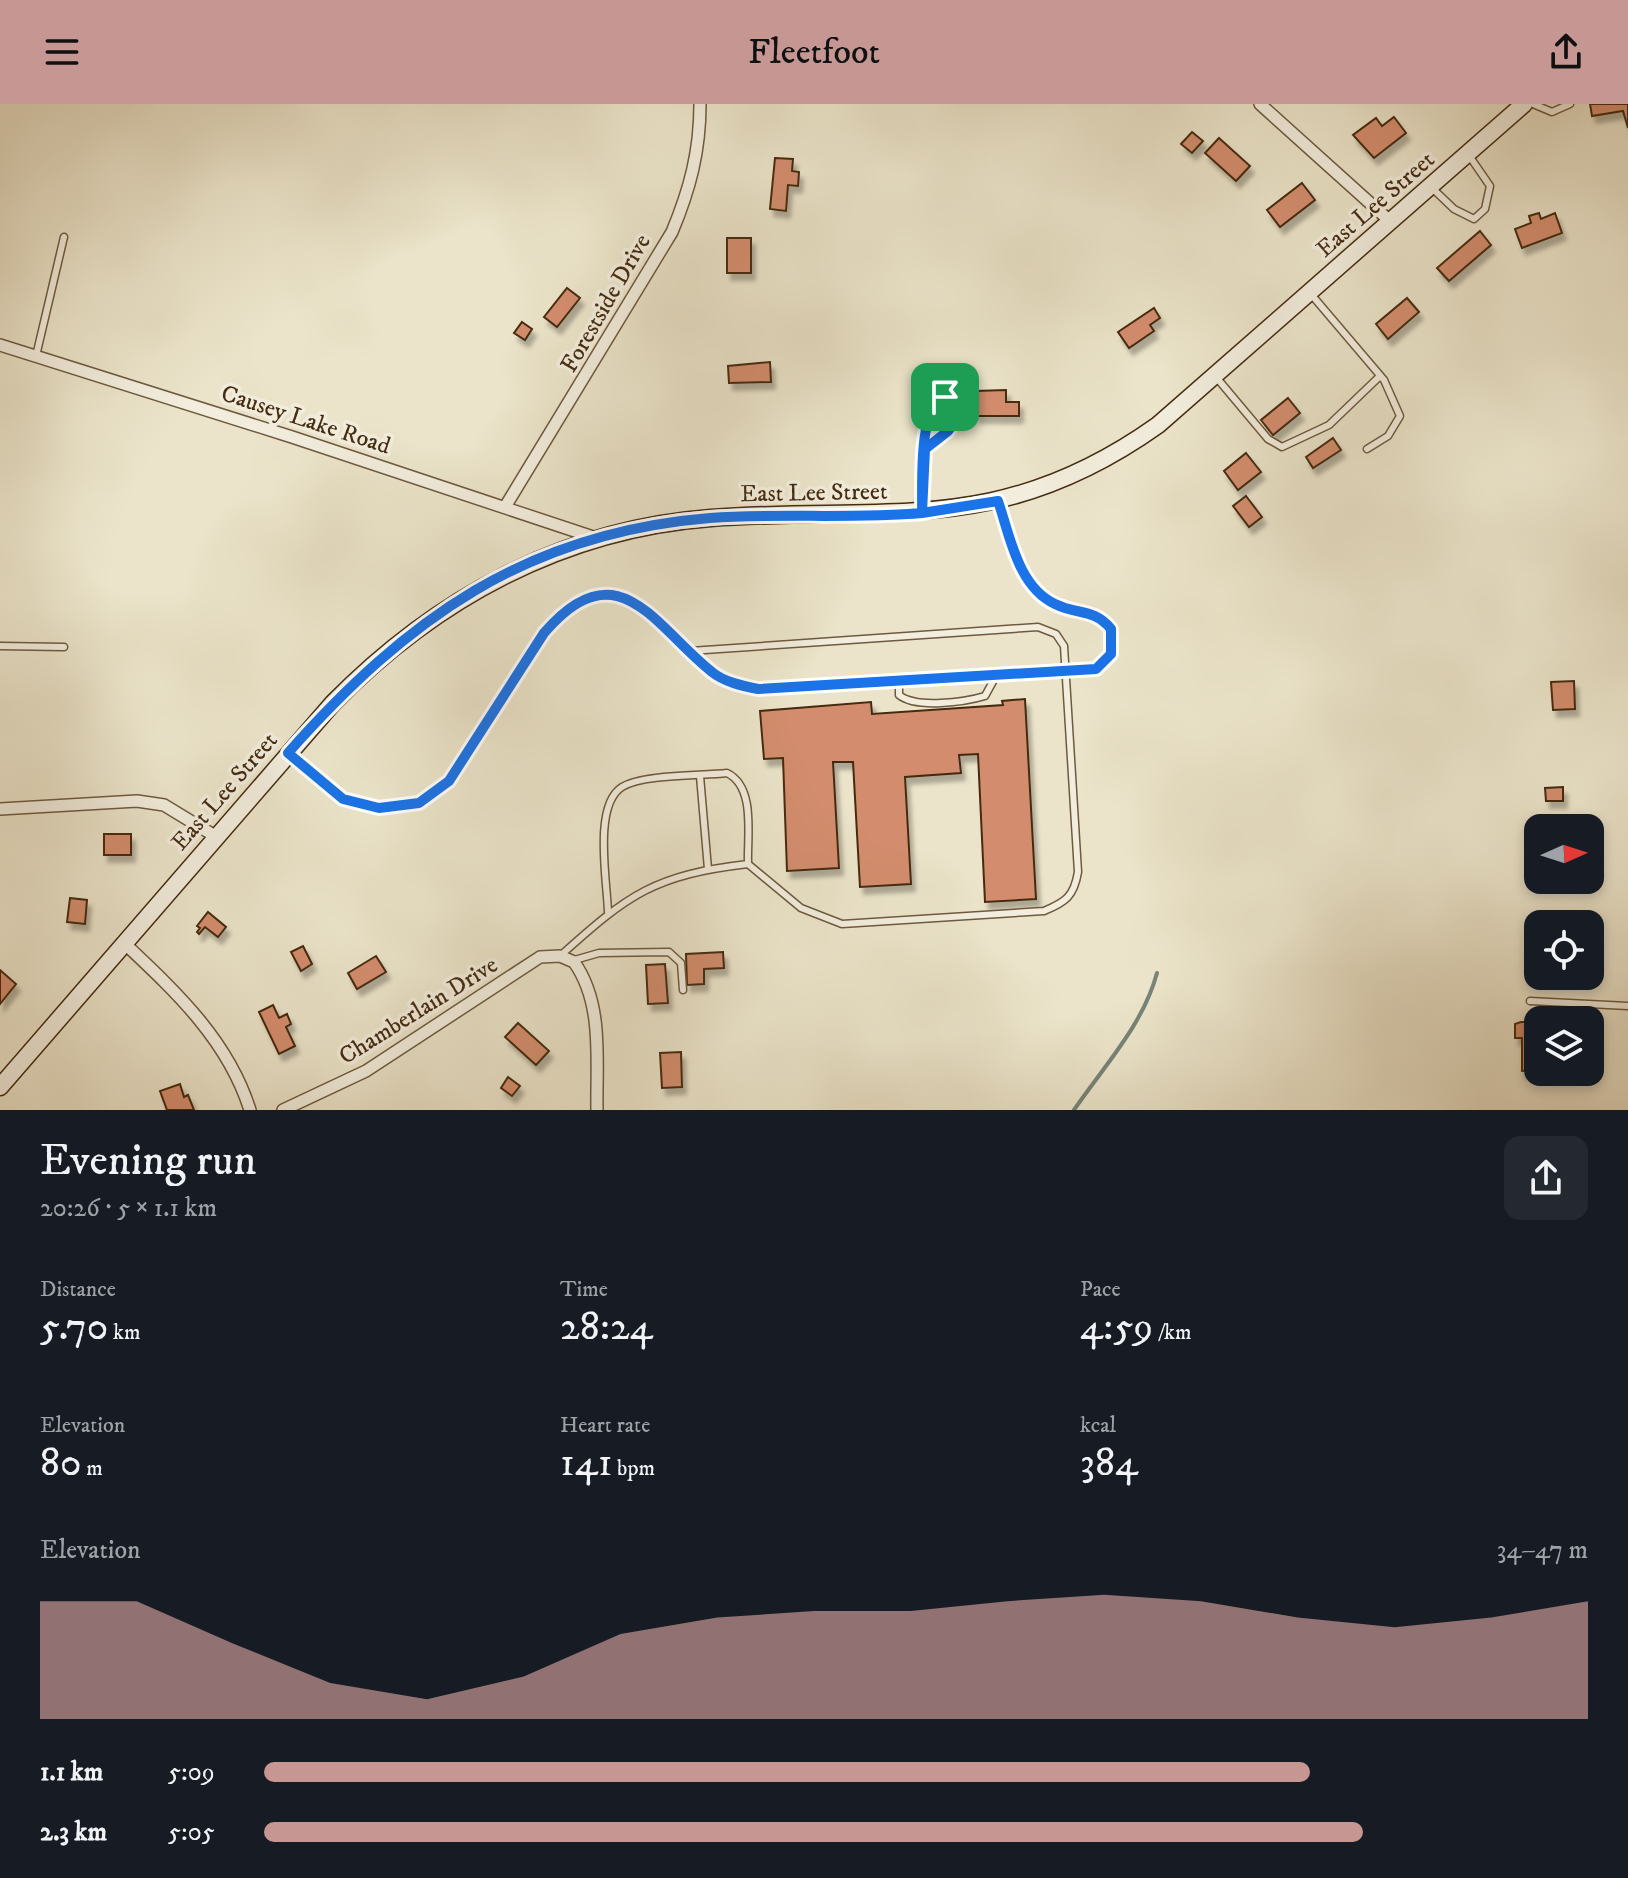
<!DOCTYPE html>
<meta charset="utf-8">
<style>
body{margin:0;font-family:"IM FELL DW Pica",serif;background:#242831;color:#f1f3f6;height:100vh;display:flex;flex-direction:column;font-size:30px;white-space:nowrap}
*{box-sizing:border-box;margin:0}
p{font-size:26px;color:#9ea1a6}
.icon{flex:none;width:44px;height:44px;fill:none;stroke:currentColor;stroke-width:2;stroke-linecap:round;stroke-linejoin:round}
.map{position:relative;height:1006px;overflow:hidden}
.drawer{display:flex;flex-direction:column;background:#171b24;flex:1}
.drawer>*{flex:none}
.needle{width:52px;rotate:87deg}
.tools{position:absolute;left:1524px;top:710px;display:grid;gap:16px}
.tools a{display:grid;place-items:center;width:80px;height:80px;border-radius:16px;background:#171b24;box-shadow:0 4px 12px #0003;font-size:40px}
.pin{position:absolute;display:grid;place-items:center;width:68px;height:68px;color:#fff;margin:-34px;border-radius:16px;box-shadow:0 4px 12px #0006}
.round{display:grid;place-items:center;flex:none;width:84px;height:84px;border-radius:16px;background:#242831}
.overview{display:flex;align-items:center;justify-content:space-between;height:136px;padding:0 40px}
h1{font-size:44px;font-weight:600;line-height:60px}
.figures{display:grid;grid-template-columns:repeat(3,1fr);gap:12px;height:136px;padding:8px 40px}
.figures div{display:grid;align-content:center}
.figures b{font-size:40px;font-weight:600}
.figures small{font-size:22px;font-weight:400}
.figures p{font-size:22px}
.chart{height:224px;padding:16px 40px}
.chart p{display:flex;justify-content:space-between}
.chart svg{width:100%;height:144px;margin-top:8px;fill:#c59692;opacity:.7}
ul{padding:0 40px;list-style:none;font-size:26px}
li{display:grid;grid-template-columns:128px 96px 1fr;align-items:center;height:60px}
li i{height:20px;border-radius:10px;background:#c59692}
header{display:flex;justify-content:space-between;align-items:center;height:104px;padding:0 40px;background:#c59692;color:#111;font-size:36px;font-weight:600}
.map>svg:first-child{display:block}
</style>
<header><svg class="icon" aria-label="menu" viewBox="0 0 24 24"><path d="M4 6h16M4 12h16M4 18h16"/></svg>Fleetfoot<svg class="icon" aria-label="share" viewBox="0 0 24 24"><path d="M12 15V3M7 8l5-5 5 5M5 13v7h14v-7"/></svg></header>
<div class="map">
<svg width="1628" height="1006" viewBox="0 0 1628 1006">
<defs>
<filter id="shadow"><feDropShadow dx="4" dy="7" stdDeviation="2" flood-color="#0004"/></filter>
</defs>
<rect width="100%" height="100%" fill="#ebe4ca"/>
<filter id="stains"><feTurbulence type="fractalNoise" baseFrequency=".0025" numOctaves="4"/><feColorMatrix values="0 0 0 0 .2 0 0 0 0 .09 0 0 0 0 .02 0 0 0 .5 -.17"/></filter>
<radialGradient id="worn" r=".72"><stop offset=".6" stop-color="#630" stop-opacity="0"/><stop offset="1" stop-color="#630" stop-opacity=".3"/></radialGradient>
<g fill="none" stroke-linecap="round" stroke-linejoin="round">
<path stroke="#778478" stroke-width="4" d="M1074,1006C1104,962 1143,921 1157,869"/>
</g>
<g fill="#d38d6e" stroke="#452c11" stroke-width="2" filter="url(#shadow)">
<path d="M1590,0H1628V24L1623,7L1592,12Z"/>
<path d="M1394,13L1406,29L1374,54L1353,31L1376,14L1382,22Z"/>
<path d="M1192,28L1203,37L1192,49L1181,40Z"/>
<path d="M1219,34L1250,62L1236,77L1205,49Z"/>
<path d="M775,54L793,55L792,67L799,68L798,82L788,81L786,107L770,105Z"/>
<path d="M1302,79L1315,96L1280,123L1267,106Z"/>
<path d="M1539,109L1541,115L1555,109L1562,129L1522,144L1515,125L1531,119L1529,112Z"/>
<path d="M1480,127L1491,141L1449,177L1437,164Z"/>
<rect x="727" y="134" width="24" height="35"/>
<path d="M567,184L580,194L557,223L544,213Z"/>
<path d="M1407,194L1419,208L1388,235L1376,220Z"/>
<path d="M1154,204L1160,214L1150,221L1154,227L1129,244L1118,228Z"/>
<path d="M522,218L532,225L525,236L514,229Z"/>
<path d="M770,258L771,278L729,279L728,262Z"/>
<path d="M1006,286V298H1019V312H975V287Z"/>
<path d="M1288,294L1300,309L1273,331L1261,316Z"/>
<path d="M1333,334L1341,346L1313,364L1306,353Z"/>
<path d="M1246,349L1261,368L1238,386L1224,367Z"/>
<path d="M1246,392L1262,413L1249,423L1233,402Z"/>
<path d="M1574,577L1575,605L1553,606L1551,578Z"/>
<path d="M1025,595L1036,795L985,798L978,650L959,651L961,669L905,673L911,780L860,783L853,658H833L839,764L787,767L783,654L764,655L760,607L871,598L872,610L1003,601L1002,597Z"/>
<path d="M1563,683V697H1546L1545,684Z"/>
<path d="M1532,729H1538V774L1527,773Z"/>
<rect x="104" y="730" width="27" height="21"/>
<path d="M70,794L87,796L85,820L67,818Z"/>
<path d="M208,808L226,823L218,833L205,823L199,830L197,828L200,824L197,822Z"/>
<path d="M303,842L312,860L301,867L291,848Z"/>
<path d="M723,848L724,864L704,865V880L687,881L686,850Z"/>
<path d="M376,852L386,868L357,885L348,869Z"/>
<path d="M665,860L668,899L648,900L646,861Z"/>
<path d="M0,866L16,880L0,900Z"/>
<path d="M273,901L279,914L287,910L291,920L286,923L295,942L279,950L259,908Z"/>
<path d="M1521,918H1538V966L1522,967V934H1515V920Z"/>
<path d="M518,919L549,947L536,961L505,933Z"/>
<path d="M681,948L682,983L662,984L660,949Z"/>
<path d="M508,973L520,982L512,992L501,984Z"/>
<path d="M180,980L184,993L188,991L194,1006H167L160,987Z"/>
</g>
<g fill="none" stroke-linecap="round" stroke-linejoin="round">
<g stroke="#6e5a3f" stroke-width="9">
<g id="lane">
<path d="M1533,0L1552,8L1570,0"/>
<path d="M1431,83L1454,105L1474,115L1485,105L1490,82L1468,50"/>
<path d="M1310,189L1384,276L1400,312L1388,332L1367,345"/>
<path d="M36,252L64,133"/>
<path d="M1216,273L1268,335L1282,343L1329,321L1380,272"/>
<path d="M922,405C923,378 919,316 937,296L952,294L959,312L948,327L925,345"/>
<path d="M0,542L64,543"/>
<path d="M690,547L1038,523L1056,530L1064,542L1078,768C1074,792 1066,798 1044,807L842,820L801,804L748,760"/>
<path d="M899,578V591C916,605 965,598 985,592L996,572"/>
<path d="M291,652L343,695L379,704L419,699L449,677L544,529C618,443 654,522 712,568C724,579 743,582 758,585L1096,565L1111,550V525C1094,504 1077,511 1055,500C1018,483 1010,432 998,397"/>
<path d="M700,672L708,765"/>
<path d="M560,852C629,790 654,771 748,760C747,732 756,683 727,669C701,672 643,670 622,683C593,701 607,777 608,808"/>
<path d="M571,857L599,849L669,848L681,859L683,886"/>
<path d="M1530,897L1628,902"/>
</g>
</g>
<g stroke="#6e5a3f" stroke-width="14">
<g id="street">
<path d="M1260,0L1391,118"/>
<path d="M0,241L292,333L596,434"/>
<path d="M505,403L672,128C690,85 700,47 700,0"/>
<path d="M0,705L137,697L164,701L215,732"/>
<path d="M124,839C176,888 228,936 250,1006"/>
<path d="M283,1006L366,967L540,853L560,852L574,858C604,900 596,958 597,1006"/>
</g>
</g>
<g stroke="#452c11" stroke-width="19">
<path id="secondary" d="M0,983L333,599C435,495 563,425 711,414C889,401 999,434 1158,321L1524,0"/>
</g>
<use href="#lane" stroke="#f2eddd" stroke-width="6"/>
<use href="#street" stroke="#f2eddd" stroke-width="11"/>
<use href="#secondary" stroke="#f2eddd" stroke-width="16"/>
</g>
<g fill="none" stroke-linecap="round" stroke-linejoin="round">
<g stroke="#fff" stroke-width="16">
<path id="route" d="M945,293C917,303 923,382 922,409C851,415 780,409 710,414C525,429 407,515 288,649L343,695L379,704L419,699L449,677L544,529C618,443 654,522 712,568C724,578 743,582 758,585L1096,565L1111,550V525C1094,504 1077,511 1055,500C1018,483 1010,432 998,397L922,409L925,345L948,327L959,312L956,298L945,293"/>
</g>
<use href="#route" stroke="#1a73e8" stroke-width="10"/>
</g>
<g text-anchor="middle" stroke-width="7" stroke-linejoin="round" paint-order="stroke">
<g font-size="24" fill="#452c11" stroke="#f2eddd">
<text transform="translate(1375 100) rotate(-41)" y="8">East Lee Street</text>
<text transform="translate(605 199) rotate(-60)" y="8">Forestside Drive</text>
<text transform="translate(306 315) rotate(18)" y="8">Causey Lake Road</text>
<text transform="translate(814 388) rotate(-1)" y="8">East Lee Street</text>
<text transform="translate(224 687) rotate(-49)" y="8">East Lee Street</text>
<text transform="translate(418 906) rotate(-32)" y="8">Chamberlain Drive</text>
</g>
</g>
<rect width="100%" height="100%" filter="url(#stains)"/>
<rect width="100%" height="100%" fill="url(#worn)"/>
</svg>
<div class="tools">
<a><svg class="needle" viewBox="-14 -14 28 28"><path d="M0-13l5 13h-10z" fill="#e53935"/><path d="M0 13l5-13h-10z" fill="#9ea1a6"/></svg></a>
<a><svg class="icon" aria-label="locate" viewBox="0 0 24 24"><circle cx="12" cy="12" r="6"/><path d="M12 2v4M12 18v4M2 12h4M18 12h4"/></svg></a>
<a><svg class="icon" aria-label="layers" viewBox="0 0 24 24"><path d="M12 4l9 5-9 5-9-5zM3 14l9 5 9-5"/></svg></a>
</div>
<div class="pin" style="left:945px;top:293px;background:#1e9e55"><svg class="icon" aria-label="arrive" viewBox="0 0 24 24"><path d="M6 21V4h12l-3 4 3 4H6"/></svg></div>
</div>
<section class="drawer">
<div class="overview"><div><h1>Evening run</h1><p>20:26 · 5 × 1.1 km</p></div><a class="round"><svg class="icon" aria-label="share" viewBox="0 0 24 24"><path d="M12 15V3M7 8l5-5 5 5M5 13v7h14v-7"/></svg></a></div>
<div class="figures">
<div><p>Distance</p><b>5.70<small> km</small></b></div>
<div><p>Time</p><b>28:24</b></div>
<div><p>Pace</p><b>4:59<small> /km</small></b></div>
</div>
<div class="figures">
<div><p>Elevation</p><b>80<small> m</small></b></div>
<div><p>Heart rate</p><b>141<small> bpm</small></b></div>
<div><p>kcal</p><b>384</b></div>
</div>
<div class="chart"><p><span>Elevation</span>34–47 m</p>
<svg viewBox="0 0 160 44" preserveAspectRatio="none"><path d="M0 44V8L10 8L20 21L30 33L40 38L50 31L60 18L70 13L80 11L90 11L100 8L110 6L120 8L130 13L140 16L150 13L160 8V44z"/></svg>
</div>
<ul>
<li><b>1.1 km</b>5:09<i style="width:79%"></i></li>
<li><b>2.3 km</b>5:05<i style="width:83%"></i></li>
</ul>
</section>
